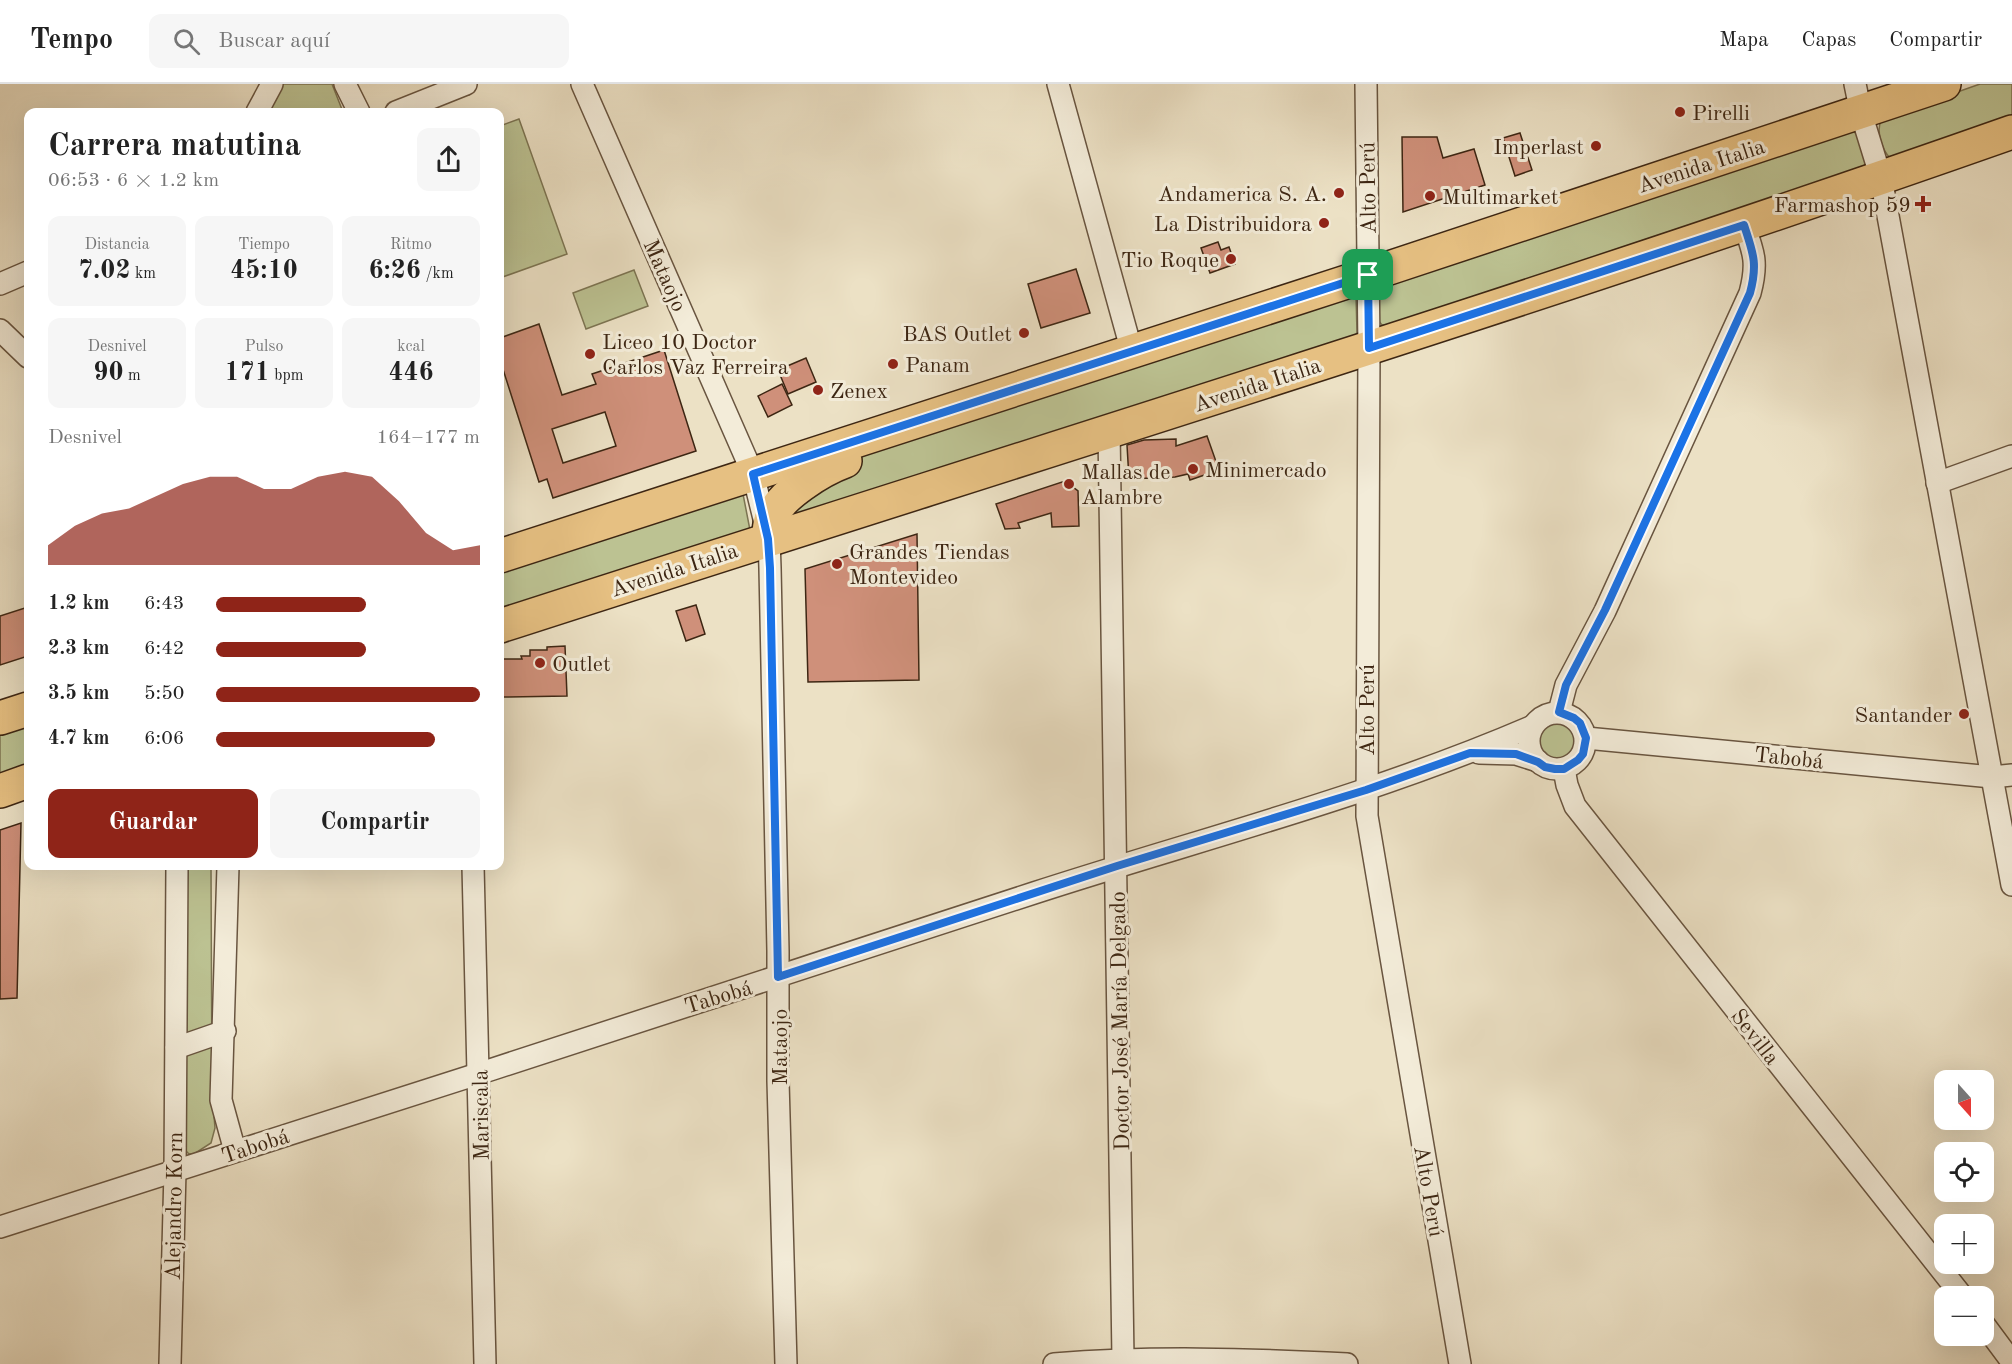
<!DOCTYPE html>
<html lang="es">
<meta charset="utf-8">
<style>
body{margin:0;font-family:"Old Standard TT",serif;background:#f6f6f6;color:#222;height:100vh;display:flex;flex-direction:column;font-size:22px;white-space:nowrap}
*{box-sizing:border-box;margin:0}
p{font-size:20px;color:#767676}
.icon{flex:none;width:33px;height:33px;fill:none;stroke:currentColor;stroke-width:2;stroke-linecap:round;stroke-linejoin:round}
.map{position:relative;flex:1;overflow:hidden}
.panel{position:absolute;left:24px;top:24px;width:480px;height:762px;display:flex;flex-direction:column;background:#fff;border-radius:12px;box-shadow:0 6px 24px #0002}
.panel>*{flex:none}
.needle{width:39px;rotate:159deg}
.buttons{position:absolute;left:1934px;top:986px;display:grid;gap:12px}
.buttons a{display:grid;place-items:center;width:60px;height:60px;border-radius:12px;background:#fff;box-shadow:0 6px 24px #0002;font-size:30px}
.pin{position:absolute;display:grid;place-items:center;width:51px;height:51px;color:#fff;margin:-26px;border-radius:12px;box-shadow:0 3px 9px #0006}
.round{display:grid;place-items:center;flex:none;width:63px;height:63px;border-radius:12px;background:#f6f6f6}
.head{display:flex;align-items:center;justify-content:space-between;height:102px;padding:0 24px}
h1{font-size:33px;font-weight:800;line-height:45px}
.figures{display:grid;grid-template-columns:repeat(3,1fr);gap:9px;height:102px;padding:6px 24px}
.figures div{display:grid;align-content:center;border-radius:12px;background:#f6f6f6;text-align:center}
.figures b{font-size:26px;font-weight:800}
.figures small{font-size:16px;font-weight:400}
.figures p{font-size:16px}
.chart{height:168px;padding:12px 24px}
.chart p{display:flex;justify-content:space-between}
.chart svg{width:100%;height:108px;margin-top:6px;fill:#8f2418;opacity:.7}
.button{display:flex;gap:12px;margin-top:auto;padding:12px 24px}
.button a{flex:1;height:69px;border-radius:12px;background:#8f2418;color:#fff;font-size:24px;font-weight:800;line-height:69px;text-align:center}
.button a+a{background:#f6f6f6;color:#222}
ul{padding:0 24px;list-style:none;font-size:20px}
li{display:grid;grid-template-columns:96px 72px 1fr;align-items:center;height:45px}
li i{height:15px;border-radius:8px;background:#8f2418}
header{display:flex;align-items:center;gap:36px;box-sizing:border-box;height:84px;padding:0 30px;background:#fff;border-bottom:2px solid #e0e0e0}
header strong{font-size:28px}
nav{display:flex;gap:33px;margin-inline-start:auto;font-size:21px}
.search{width:420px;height:54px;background:#f6f6f6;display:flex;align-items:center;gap:15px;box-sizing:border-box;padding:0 21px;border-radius:12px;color:#767676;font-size:22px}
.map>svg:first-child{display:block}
</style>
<header>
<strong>Tempo</strong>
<div class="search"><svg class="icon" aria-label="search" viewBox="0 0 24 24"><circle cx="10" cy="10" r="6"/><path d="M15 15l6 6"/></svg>Buscar aquí</div>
<nav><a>Mapa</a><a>Capas</a><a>Compartir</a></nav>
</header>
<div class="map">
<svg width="2012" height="1280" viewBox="0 0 2012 1280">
<rect width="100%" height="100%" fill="#ece1c5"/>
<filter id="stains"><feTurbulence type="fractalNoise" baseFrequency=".00333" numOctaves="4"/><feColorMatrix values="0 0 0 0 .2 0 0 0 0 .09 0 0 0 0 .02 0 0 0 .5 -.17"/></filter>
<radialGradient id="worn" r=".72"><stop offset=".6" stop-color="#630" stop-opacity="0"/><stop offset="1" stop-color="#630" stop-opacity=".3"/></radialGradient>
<g fill="#bcc292" stroke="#7c7452" stroke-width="1.5">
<path d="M283,0H332L343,28H268Z"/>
<path d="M1980,0H2012V35L1890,74C1882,66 1876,47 1881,37L1892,31Z"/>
<path d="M519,35L567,170L500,194V42Z"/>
<path d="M1853,47L1859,52L1866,81L1865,84L1388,241H1382L1378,236V208L1381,203Z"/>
<path d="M634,186L648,222L586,245L573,209Z"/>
<path d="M1356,212L1357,249L1355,252L787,436C779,425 768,413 773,398Z"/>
<path d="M743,410L750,446L500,530V483Z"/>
<path d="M28,636V683L0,693V645Z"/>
<circle cx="1559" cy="658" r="20"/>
<path d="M186,782H211L212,1007L215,1044L211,1059L194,1070H189L185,1066Z"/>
</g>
<g fill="#cf907a" stroke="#3d2613" stroke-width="1.5" fill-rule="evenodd">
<path d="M1520,49L1532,86L1515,92L1503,54Z"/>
<path d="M1402,53H1437L1443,74L1474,65L1485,101L1403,128Z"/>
<path d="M1218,158L1221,166L1229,163L1235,180L1210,189L1201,164Z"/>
<path d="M1076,185L1090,229L1041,244L1028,200Z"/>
<path d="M539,240L562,311L596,300L592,290L664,266L696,367L553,414L547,395L539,398L500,276V254ZM605,328L616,362L563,379L552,345Z"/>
<path d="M806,274L816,298L788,310L778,286Z"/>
<path d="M782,300L792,321L768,333L758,312Z"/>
<path d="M1207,352L1219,386L1190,396L1188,390L1175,393L1129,395L1127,361L1144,356L1176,355V362Z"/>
<path d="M1065,397L1078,407L1079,442L1052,443L1051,429L1018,439L1020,444L1005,445L996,420Z"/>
<path d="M917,450L919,596L808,598L805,485Z"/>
<path d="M696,521L705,550L686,557L676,527Z"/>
<path d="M28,523V572L0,581V532Z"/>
<path d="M565,562L567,612L503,613L502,575H522L521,572H530V566H547V563Z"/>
<path d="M21,739L17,914L0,915V746Z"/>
</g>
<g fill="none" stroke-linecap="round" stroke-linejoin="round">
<g stroke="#695540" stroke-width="24">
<g id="minor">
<path d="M345,0L359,28"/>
<path d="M582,0L753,390L769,455L770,484L778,867V997L786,1280"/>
<path d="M1058,0L1132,268"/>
<path d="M1366,0L1369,264L1367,732L1460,1280"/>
<path d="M1855,0L1861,29L1881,94L2012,801"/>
<path d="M257,28L272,0"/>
<path d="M396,28L466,0"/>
<path d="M0,200L28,188"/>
<path d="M0,246L28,273"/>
<path d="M1109,347L1123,1275"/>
<path d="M1937,399L2012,372"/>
<path d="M1559,628L1566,601L1605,527L1750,209C1758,179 1754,169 1744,141"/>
<circle cx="1557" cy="657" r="28"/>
<path d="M1586,654L1992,693L2012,691"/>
<path d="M1479,669L1516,670L1538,677"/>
<path d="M1564,685L1567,701L1575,722L1962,1212"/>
<path d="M228,782L221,1016L235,1067"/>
<path d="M473,782L485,1280"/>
<path d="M176,964L225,947"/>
<path d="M0,1143C345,1033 690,922 1034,809C1200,755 1371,712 1533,642"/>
<path d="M1983,1239L2012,1278"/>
<path d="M170,1280L175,1087L177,782"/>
<path d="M1054,1280C1151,1272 1249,1275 1347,1280"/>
</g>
</g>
<g stroke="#3d2613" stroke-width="36">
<g id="primary">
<path d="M769,455C769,449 769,442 771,436C777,412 823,385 845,377"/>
<path d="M500,472L1368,191L1944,0"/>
<path d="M500,542C1004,379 1512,224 2012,48"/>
<path d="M0,634L28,625"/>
<path d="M0,707L28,697"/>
</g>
</g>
<use href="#minor" stroke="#f3ecd9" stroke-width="21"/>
<use href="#primary" stroke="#e6c082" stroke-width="33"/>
</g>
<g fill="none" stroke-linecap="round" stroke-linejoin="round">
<g stroke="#fff" stroke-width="12">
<path id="route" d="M1744,141C1753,169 1758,179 1750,209L1605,526L1566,601L1559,628L1574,634L1580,639L1586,654L1583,670L1578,676L1564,685H1555L1545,683L1538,678L1516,670L1470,669L1366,706L1117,782L778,893L770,484L768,455L753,390L1368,191L1369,264Z"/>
</g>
<use href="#route" stroke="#1a73e8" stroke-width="8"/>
</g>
<g fill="#8f2418" stroke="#f3ecd9" stroke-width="2">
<circle cx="1680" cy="28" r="6"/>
<circle cx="1596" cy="62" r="6"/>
<circle cx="1339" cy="109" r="6"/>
<circle cx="1430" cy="112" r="6"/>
<path d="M1920 111h6v6h6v6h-6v6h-6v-6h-6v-6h6z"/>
<circle cx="1324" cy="139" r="6"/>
<circle cx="1231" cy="175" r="6"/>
<circle cx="1024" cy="249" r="6"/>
<circle cx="590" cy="270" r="6"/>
<circle cx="893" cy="280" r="6"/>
<circle cx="818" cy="306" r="6"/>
<circle cx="1193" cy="385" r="6"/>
<circle cx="1069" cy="400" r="6"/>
<circle cx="837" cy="480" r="6"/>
<circle cx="540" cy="579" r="6"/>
<circle cx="1964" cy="630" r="6"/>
</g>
<g text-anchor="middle" stroke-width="6" stroke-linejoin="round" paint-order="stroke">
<g font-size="22" fill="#3d2613" stroke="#f3ecd9" text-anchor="start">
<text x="1692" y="36">Pirelli</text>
<text x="1584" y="70" text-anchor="end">Imperlast</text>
<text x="1327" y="117" text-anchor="end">Andamerica S. A.</text>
<text x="1442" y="120">Multimarket</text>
<text x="1911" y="128" text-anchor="end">Farmashop 59</text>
<text x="1312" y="147" text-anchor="end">La Distribuidora</text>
<text x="1219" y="183" text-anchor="end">Tio Roque</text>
<text x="1012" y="257" text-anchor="end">BAS Outlet</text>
<text x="602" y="265">Liceo 10 Doctor<tspan x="602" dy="25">Carlos Vaz Ferreira</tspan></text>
<text x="905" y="288">Panam</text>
<text x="830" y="314">Zenex</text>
<text x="1205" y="393">Minimercado</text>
<text x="1081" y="395">Mallas de<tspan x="1081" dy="25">Alambre</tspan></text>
<text x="849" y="475">Grandes Tiendas<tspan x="849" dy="25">Montevideo</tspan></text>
<text x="552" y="587">Outlet</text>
<text x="1952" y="638" text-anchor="end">Santander</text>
</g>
<g font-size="22" fill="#3d2613" stroke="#f3ecd9">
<text transform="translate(1701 81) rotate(-18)" y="8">Avenida Italia</text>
<text transform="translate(1367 104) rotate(-91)" y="8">Alto Perú</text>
<text transform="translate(666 191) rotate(66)" y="8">Mataojo</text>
<text transform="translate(1257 300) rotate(-18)" y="8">Avenida Italia</text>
<text transform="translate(674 485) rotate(-18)" y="8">Avenida Italia</text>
<text transform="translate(1366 626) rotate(-90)" y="8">Alto Perú</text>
<text transform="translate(1789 673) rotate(6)" y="8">Tabobá</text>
<text transform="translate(718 912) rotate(-17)" y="8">Tabobá</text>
<text transform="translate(1119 937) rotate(-91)" y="8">Doctor José María Delgado</text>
<text transform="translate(1756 952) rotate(52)" y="8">Sevilla</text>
<text transform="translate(779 963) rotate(-90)" y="8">Mataojo</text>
<text transform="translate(480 1031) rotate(-91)" y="8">Mariscala</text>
<text transform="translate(255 1061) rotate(-18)" y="8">Tabobá</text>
<text transform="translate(1430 1107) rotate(80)" y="8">Alto Perú</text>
<text transform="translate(173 1122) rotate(-89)" y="8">Alejandro Korn</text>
</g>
</g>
<rect width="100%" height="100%" filter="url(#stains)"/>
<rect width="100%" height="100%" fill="url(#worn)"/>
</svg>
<div class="buttons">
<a><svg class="needle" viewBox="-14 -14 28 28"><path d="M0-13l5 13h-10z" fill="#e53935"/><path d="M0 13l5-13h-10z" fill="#767676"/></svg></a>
<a><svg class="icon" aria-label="locate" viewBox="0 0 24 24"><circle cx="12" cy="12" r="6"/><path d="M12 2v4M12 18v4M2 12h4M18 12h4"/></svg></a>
<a>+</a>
<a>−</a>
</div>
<div class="pin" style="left:1368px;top:191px;background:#1e9e55"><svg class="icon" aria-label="arrive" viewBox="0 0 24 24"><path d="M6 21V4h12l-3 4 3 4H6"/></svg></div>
<section class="panel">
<div class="head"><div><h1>Carrera matutina</h1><p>06:53 · 6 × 1.2 km</p></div><a class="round"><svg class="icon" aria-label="share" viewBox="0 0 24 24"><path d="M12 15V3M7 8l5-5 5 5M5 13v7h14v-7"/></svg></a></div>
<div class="figures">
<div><p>Distancia</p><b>7.02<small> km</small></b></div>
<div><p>Tiempo</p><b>45:10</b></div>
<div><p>Ritmo</p><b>6:26<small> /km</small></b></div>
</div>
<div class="figures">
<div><p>Desnivel</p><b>90<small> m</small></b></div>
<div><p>Pulso</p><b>171<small> bpm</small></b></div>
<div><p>kcal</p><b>446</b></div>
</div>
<div class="chart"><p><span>Desnivel</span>164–177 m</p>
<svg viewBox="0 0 160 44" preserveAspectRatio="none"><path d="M0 44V36L10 28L20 23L30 21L40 16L50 11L60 8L70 8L80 13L90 13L100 8L110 6L120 8L130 18L140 31L150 38L160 36V44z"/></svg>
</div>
<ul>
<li><b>1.2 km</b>6:43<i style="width:57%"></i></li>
<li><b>2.3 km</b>6:42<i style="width:57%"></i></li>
<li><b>3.5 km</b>5:50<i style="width:100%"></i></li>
<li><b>4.7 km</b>6:06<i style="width:83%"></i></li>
</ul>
<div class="button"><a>Guardar</a><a>Compartir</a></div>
</section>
</div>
